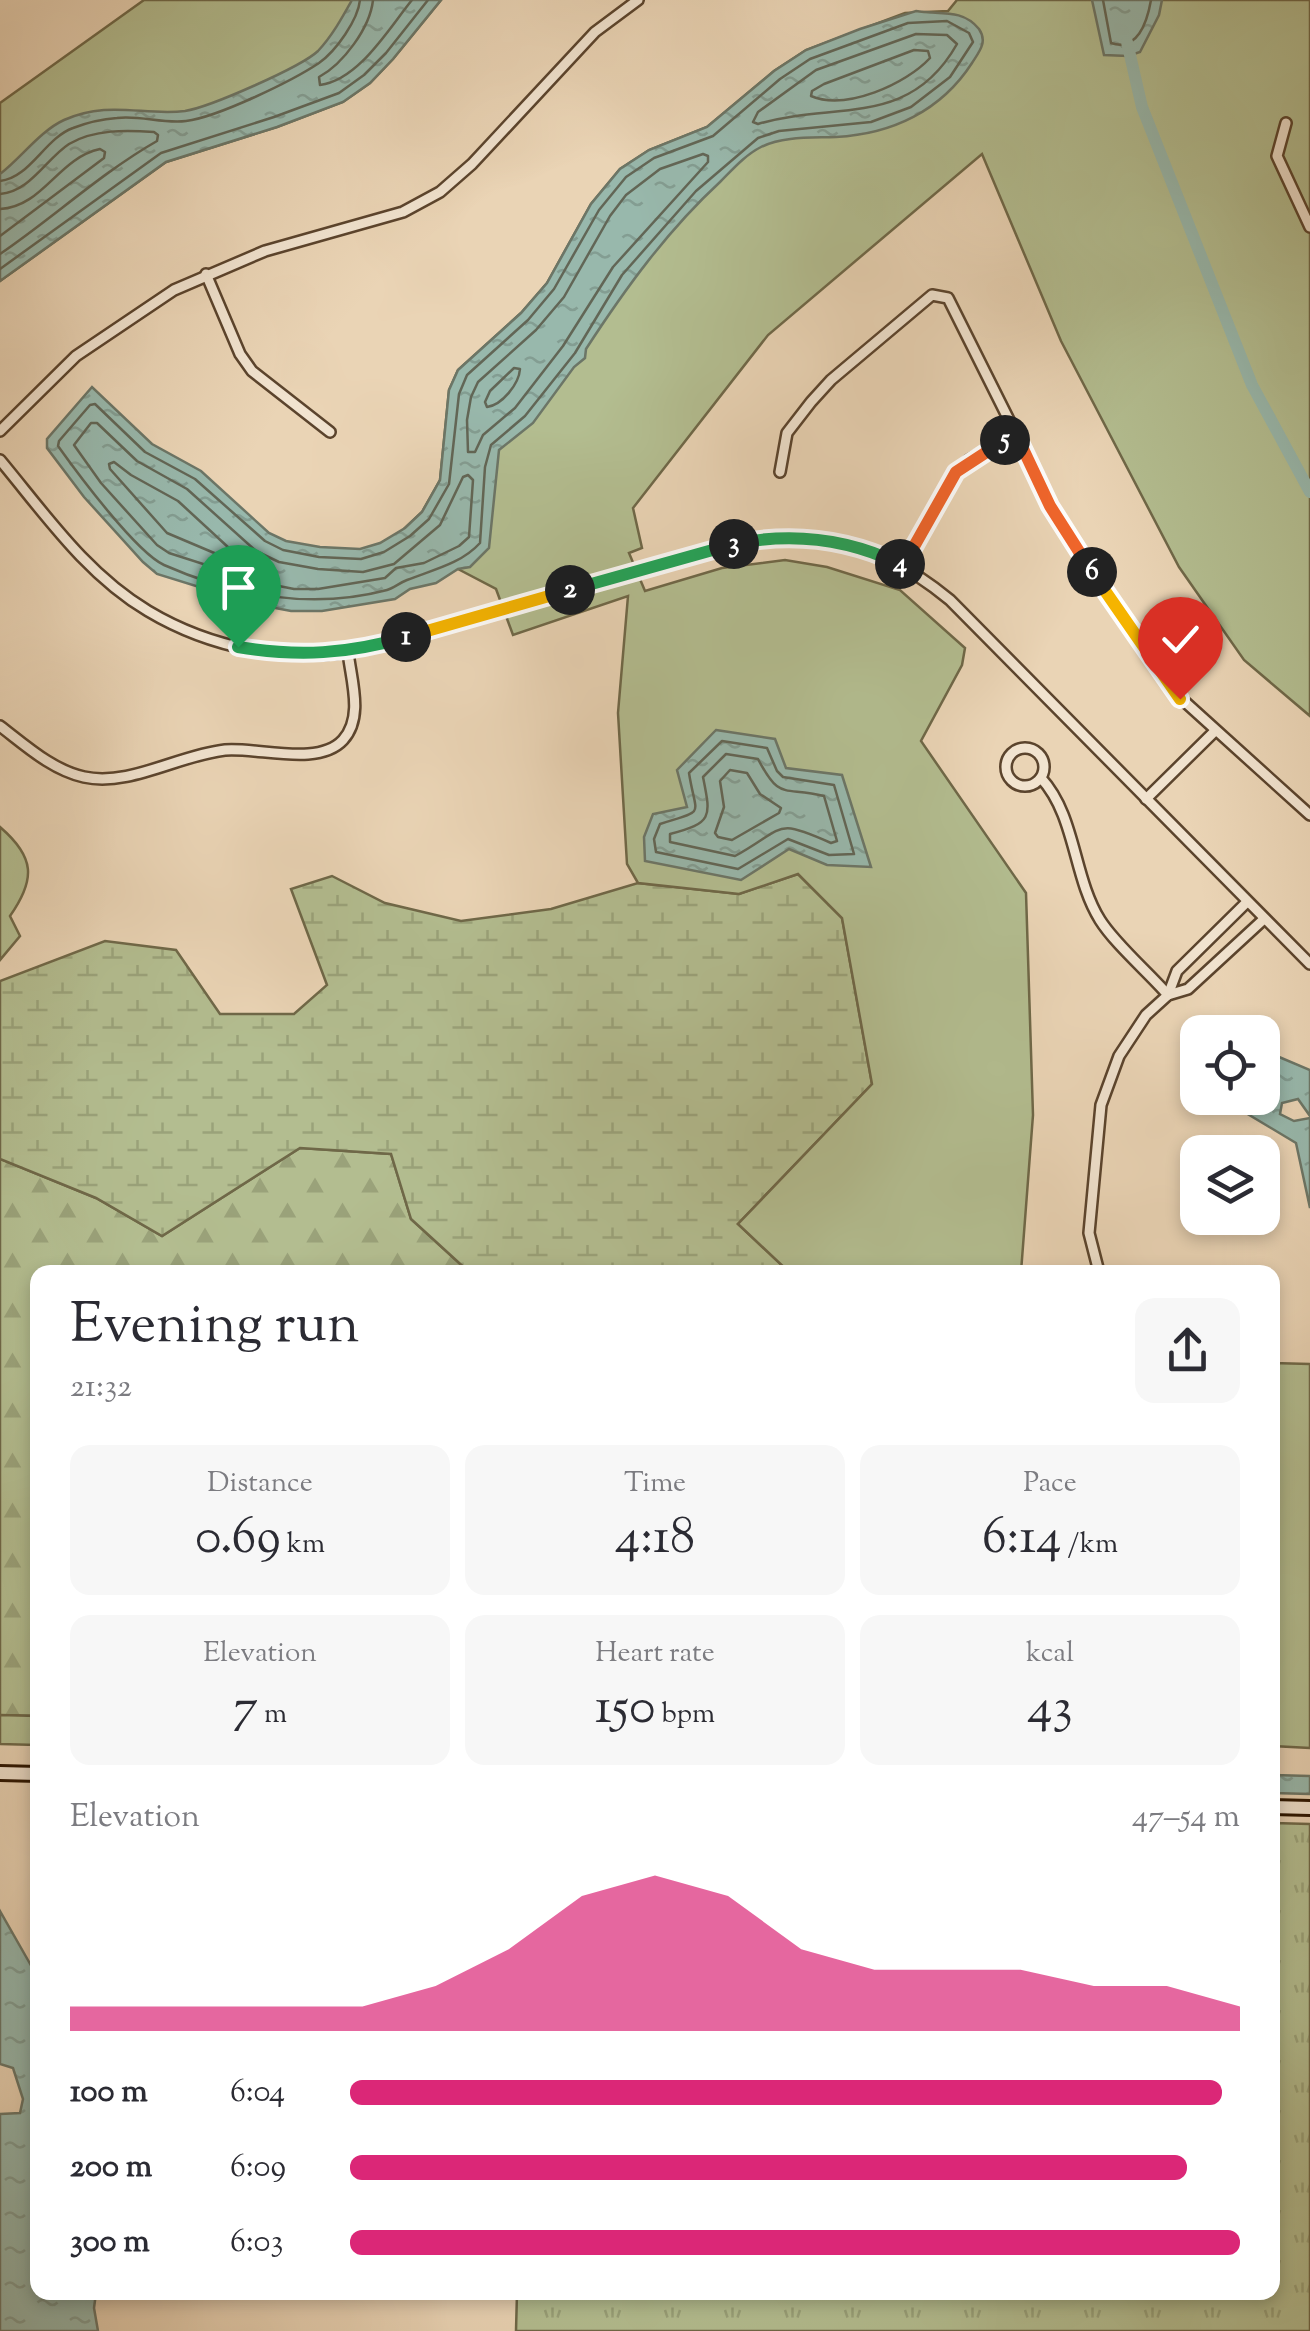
<!DOCTYPE html>
<meta charset="utf-8">
<style>
body{margin:0;font-family:"Sorts Mill Goudy",serif;background:#f7f7f7;color:#2b2b33;height:100vh;display:flex;flex-direction:column;font-size:38px;white-space:nowrap}
*{box-sizing:border-box;margin:0}
p{font-size:32px;color:#7c7c81}
.icon{flex:none;width:55px;height:55px;fill:none;stroke:currentColor;stroke-width:2;stroke-linecap:round;stroke-linejoin:round}
.map{position:relative;flex:1;overflow:hidden}
.panel{position:absolute;left:30px;top:1265px;width:1250px;height:1035px;display:flex;flex-direction:column;background:#fff;border-radius:20px;box-shadow:0 5px 15px #0003}
.panel>*{flex:none}
.tools{position:absolute;left:1180px;top:1015px;display:grid;gap:20px}
.tools a{display:grid;place-items:center;width:100px;height:100px;border-radius:20px;background:#fff;box-shadow:0 5px 15px #0003;font-size:50px}
.pin{position:absolute;display:grid;place-items:center;width:85px;height:85px;color:#fff;margin:-102px -42px;border-radius:50% 50% 50% 0;rotate:-45deg;box-shadow:0 0 10px #0007}
.pin .icon{rotate:45deg}
.km{position:absolute;width:50px;height:50px;margin:-25px;border-radius:50%;background:#222;color:#fff;font-size:28px;line-height:50px;text-align:center}
.round{display:grid;place-items:center;flex:none;width:105px;height:105px;border-radius:20px;background:#f7f7f7}
.overview{display:flex;align-items:center;justify-content:space-between;height:170px;padding:0 40px}
h1{font-size:55px;font-weight:600;line-height:75px}
.stats{display:grid;grid-template-columns:repeat(3,1fr);gap:15px;height:170px;padding:10px 40px}
.stats div{display:grid;align-content:center;border-radius:20px;background:#f7f7f7;text-align:center}
.stats b{font-size:50px;font-weight:600}
.stats small{font-size:28px;font-weight:400}
.stats p{font-size:28px}
.chart{height:280px;padding:20px 40px}
.chart p{display:flex;justify-content:space-between}
.chart svg{width:100%;height:180px;margin-top:10px;fill:#db2777;opacity:.7}
ul{padding:0 40px;list-style:none;font-size:32px}
li{display:grid;grid-template-columns:160px 120px 1fr;align-items:center;height:75px}
li i{height:25px;border-radius:12px;background:#db2777}
.map>svg:first-child{display:block}
</style>
<div class="map">
<svg width="1310" height="2331" viewBox="0 0 1310 2331">
<defs>
<pattern id="grass-tufts" width="24" height="20" patternUnits="userSpaceOnUse" patternTransform="scale(2.5)"><rect width="24" height="20" fill="#b3bd90"/><path d="M3 7l-1-3M5 7V3M7 7l1-3M15 17l-1-3M17 17v-4M19 17l1-3" fill="none" stroke="#9aa27a"/></pattern>
<pattern id="forest-firs" width="22" height="20" patternUnits="userSpaceOnUse" patternTransform="scale(2.5)"><rect width="22" height="20" fill="#b3bd90"/><path d="M5 1l3.5 6h-7zM16 11l3.5 6h-7z" fill="#9aa27a"/></pattern>
<pattern id="wetland-marsh" width="20" height="14" patternUnits="userSpaceOnUse" patternTransform="scale(2.5)"><rect width="20" height="14" fill="#b3bd90"/><path d="M1 5h8M5 5V1M11 12h8M15 12V8" fill="none" stroke="#9aa27a"/></pattern>
<pattern id="water-ripples" width="26" height="14" patternUnits="userSpaceOnUse" patternTransform="scale(2.5)"><rect width="26" height="14" fill="#98b8ac"/><path d="M2 4q2-2 4 0t4 0M15 11q2-2 4 0t4 0" fill="none" stroke="#839d92"/></pattern>
</defs>
<rect width="100%" height="100%" fill="#ead4b5"/>
<filter id="stains"><feTurbulence type="fractalNoise" baseFrequency=".002" numOctaves="4"/><feColorMatrix values="0 0 0 0 .2 0 0 0 0 .09 0 0 0 0 .02 0 0 0 .5 -.17"/></filter>
<radialGradient id="worn" r=".72"><stop offset=".6" stop-color="#630" stop-opacity="0"/><stop offset="1" stop-color="#630" stop-opacity=".3"/></radialGradient>
<path fill="url(#grass-tufts)" stroke="#6f6848" stroke-width="2.5" d="M1273,1823L1310,1824V2331H516L517,2293L1272,2292Z"/>
<path fill="url(#forest-firs)" stroke="#6f6848" stroke-width="2.5" d="M300,1148L391,1154L411,1219L469,1272H38L37,1716L0,1715V1159L96,1198L162,1236Z"/>
<path fill="url(#wetland-marsh)" stroke="#6f6848" stroke-width="2.5" d="M798,874L842,918L872,1084L738,1224L789,1272H469L411,1219L391,1154L300,1148L162,1236L96,1198L0,1159V981L105,941L176,950L220,1014H294L327,985L291,889L332,876L385,903L461,921L551,909L638,883L739,894Z"/>
<g fill="#b3bd90" stroke="#6f6848" stroke-width="2.5">
<path d="M144,0H441L393,59L370,83L343,102L277,127L166,162L0,281V103Z"/>
<path d="M957,0H1310V716L1244,660L1179,567L1061,341L982,154L768,335L633,508L642,548L629,553L645,591L722,568L785,560L827,567L900,590L965,648L962,665L921,741L1026,893L1033,1115L1021,1272H789L738,1224L872,1084L842,918L798,874L739,894L638,883L627,864L618,713L628,596L513,635L496,589L458,569L405,528L422,512L440,480L449,390L458,370L521,313L547,283L591,204L620,169L649,150L707,127L774,71L806,50L905,13L948,11Z"/>
<path d="M0,827C35,857 36,879 10,916L20,936L0,960Z"/>
<path d="M1272,1363L1310,1364V1748L1273,1746Z"/>
<path d="M0,1715L37,1716V1745L0,1744Z"/>
</g>
<g fill="url(#water-ripples)" stroke="#6c7667" stroke-width="2.5">
<path d="M352,0H441L393,59L370,83L343,102L277,127L166,162L0,281V174C21,158 40,131 64,120C109,100 143,116 185,111C210,107 301,67 318,51C332,36 342,18 352,0Z"/>
<path d="M1092,0H1162L1159,15L1140,52L1128,56L1104,55Z"/>
<path d="M916,11C939,15 962,8 979,29C988,42 979,52 972,63C941,111 892,134 836,137C812,138 783,136 761,147C745,155 732,170 720,182C667,231 625,289 586,349L585,358L574,367L533,423L499,450L489,548L470,567L458,569L436,583L410,589L395,599L322,611H291L254,604L157,574L143,562L84,497L47,448V439L92,387L152,444L201,471L269,533L286,541L320,547L360,549L380,543L405,528L422,512L440,480L449,390L458,370L521,313L547,283L591,204L620,169L649,150L707,127L774,71L806,50L860,29Z"/>
<path d="M716,730L775,739L786,768L842,775L871,867L827,865L789,849L741,880L645,861L644,837L653,814L687,807L677,770Z"/>
<path d="M1272,1054L1310,1070V1116L1298,1099L1282,1103L1280,1114L1294,1121L1310,1118V1208L1296,1143L1246,1113L1245,1098H1262L1263,1061Z"/>
<path d="M1273,1775L1310,1776V1794L1273,1793Z"/>
<path d="M0,1911L37,1976V2049L32,2061L38,2079V2292L96,2293L94,2308L98,2331H0V2114L20,2113L23,2099L13,2068L0,2064Z"/>
</g>
<g fill="none" stroke-linecap="round" stroke-linejoin="round">
<g stroke="#626656" stroke-width="2.5">
<path d="M373,0C370,28 343,64 319,77L320,85C359,80 389,28 412,0"/>
<path d="M1103,0L1111,43C1137,52 1147,23 1151,0"/>
<path d="M947,21L969,33L973,42L950,77L911,107L871,122L779,131L758,138L696,191L622,275L575,353L525,416L491,445L485,467L480,543C461,564 432,570 407,580C399,583 394,588 387,590C312,610 234,596 164,565C136,552 78,474 58,446L59,441L90,405L95,404L145,452L195,479L265,541L283,550L319,557L361,559L384,552L410,536L429,519L449,484L459,394L467,375L528,320L554,289L599,210L626,177L654,158L713,136L780,79L810,59L908,23Z"/>
<path d="M916,34L947,35L957,44C909,129 835,101 758,124L753,122L758,112L816,70Z"/>
<path d="M914,50L928,51L930,58C906,84 846,111 811,96L812,91L824,84Z"/>
<path d="M703,154L708,156V162L613,267L563,346L515,408L483,435L475,452H468L467,420L471,397L478,382L536,330L564,297L610,216L626,195L660,169Z"/>
<path d="M0,181C30,178 45,138 73,128C86,123 103,119 117,118C140,115 163,124 186,121C218,117 292,81 319,63C336,51 358,20 360,0"/>
<path d="M0,194C30,192 46,159 69,144C94,129 127,130 154,132L158,135L157,141C101,173 53,218 0,254"/>
<path d="M0,209C43,207 58,158 100,149L105,152L104,158L0,236"/>
<path d="M0,269L161,153L274,117L339,93L364,75L386,53L428,0"/>
<path d="M514,368L520,369C519,384 502,405 487,407L485,402L490,391Z"/>
<path d="M91,423H97L137,461L187,489L256,551L279,562L318,569L363,572L394,564L440,525L463,477L468,475L473,480L469,537L459,546L424,563L396,568L385,578L318,589H294L259,582L169,553L157,545L101,483L74,445Z"/>
<path d="M114,462L131,475L178,501L229,548L230,555H219L167,533L110,469L109,464Z"/>
<path d="M722,741L767,748L777,771L783,777L834,785L854,854L829,855L788,839L738,869L656,852L654,839L660,824C707,809 696,818 689,773Z"/>
<path d="M726,754L758,759C780,801 782,786 824,796L837,841L831,843C773,817 786,828 735,856L670,842V834C713,823 711,817 703,777Z"/>
<path d="M730,770L747,773L760,794L781,808L779,813L732,840L718,837L715,833L724,807L720,781Z"/>
</g>
<path stroke="#98b8ac" stroke-width="12" d="M1127,42L1142,107L1252,385L1310,492"/>
<g stroke="#5b442d" stroke-width="14">
<g id="street">
<path d="M1286,123L1277,156L1310,227"/>
<path d="M206,274L240,354L252,371L330,432"/>
<path d="M0,431L76,356L174,290L265,251L403,212L440,192L472,164L595,32L638,0"/>
<path d="M0,460C45,514 86,574 148,611C210,648 288,664 360,650C399,643 438,628 476,617C539,599 602,580 666,562C715,549 763,533 814,538C867,544 910,567 950,600L1310,964"/>
<path d="M780,472L787,433L811,402L831,380L932,295L948,298L1065,532L1174,692L1310,815"/>
<path d="M903,566L956,472L969,460L1016,434"/>
<path d="M0,726C25,745 52,770 84,777C129,787 179,755 225,750C259,747 318,767 343,740C364,717 351,680 348,652"/>
<circle cx="1025" cy="767" r="19"/>
<path d="M1041,778C1076,816 1073,877 1100,920C1115,944 1149,973 1168,995"/>
<path d="M1146,799L1215,731"/>
<path d="M1168,995L1177,971L1247,902"/>
<path d="M1099,1272L1089,1233L1101,1105L1119,1056L1146,1015L1168,995L1188,989L1264,919"/>
</g>
</g>
<g stroke="#2b1400" stroke-width="18">
<g id="secondary">
<path d="M0,1773L38,1774"/>
<path d="M1272,1807L1310,1808"/>
</g>
</g>
<use href="#street" stroke="#f1e3cf" stroke-width="9"/>
<use href="#secondary" stroke="#f1e3cf" stroke-width="12"/>
</g>
<g fill="none" stroke-linecap="round" stroke-linejoin="round">
<g stroke="#fff" stroke-width="20">
<path id="split-1" d="M238,647C298,657 349,654 406,637"/>
</g>
<g stroke="#fff" stroke-width="20">
<path id="split-2" d="M406,637L570,590"/>
</g>
<g stroke="#fff" stroke-width="20">
<path id="split-3" d="M570,590L734,544"/>
</g>
<g stroke="#fff" stroke-width="20">
<path id="split-4" d="M734,544C792,532 846,538 900,564"/>
</g>
<g stroke="#fff" stroke-width="20">
<path id="split-5" d="M900,564L903,566L956,472L1005,440"/>
</g>
<g stroke="#fff" stroke-width="20">
<path id="split-6" d="M1005,440L1016,434L1050,506L1092,572"/>
</g>
<g stroke="#fff" stroke-width="20">
<path id="split-7" d="M1092,572L1180,699"/>
</g>
<use href="#split-1" stroke="#22a559" stroke-width="12"/>
<use href="#split-2" stroke="#f5b400" stroke-width="12"/>
<use href="#split-3" stroke="#22a559" stroke-width="12"/>
<use href="#split-4" stroke="#22a559" stroke-width="12"/>
<use href="#split-5" stroke="#f0652b" stroke-width="12"/>
<use href="#split-6" stroke="#f0652b" stroke-width="12"/>
<use href="#split-7" stroke="#f5b400" stroke-width="12"/>
</g>
<rect width="100%" height="100%" filter="url(#stains)"/>
<rect width="100%" height="100%" fill="url(#worn)"/>
</svg>
<div class="tools">
<a><svg class="icon" aria-label="locate" viewBox="0 0 24 24"><circle cx="12" cy="12" r="6"/><path d="M12 2v4M12 18v4M2 12h4M18 12h4"/></svg></a>
<a><svg class="icon" aria-label="layers" viewBox="0 0 24 24"><path d="M12 4l9 5-9 5-9-5zM3 14l9 5 9-5"/></svg></a>
</div>
<div class="pin" style="left:238px;top:647px;background:#1e9e55"><svg class="icon" aria-label="arrive" viewBox="0 0 24 24"><path d="M6 21V4h12l-3 4 3 4H6"/></svg></div>
<div class="pin" style="left:1180px;top:699px;background:#d93025"><svg class="icon" aria-label="check" viewBox="0 0 24 24"><path d="M5 12l5 5 9-10"/></svg></div>
<b class="km" style="left:406px;top:637px">1</b>
<b class="km" style="left:570px;top:590px">2</b>
<b class="km" style="left:734px;top:544px">3</b>
<b class="km" style="left:900px;top:564px">4</b>
<b class="km" style="left:1005px;top:440px">5</b>
<b class="km" style="left:1092px;top:572px">6</b>
<section class="panel">
<div class="overview"><div><h1>Evening run</h1><p>21:32</p></div><a class="round"><svg class="icon" aria-label="share" viewBox="0 0 24 24"><path d="M12 15V3M7 8l5-5 5 5M5 13v7h14v-7"/></svg></a></div>
<div class="stats">
<div><p>Distance</p><b>0.69<small> km</small></b></div>
<div><p>Time</p><b>4:18</b></div>
<div><p>Pace</p><b>6:14<small> /km</small></b></div>
</div>
<div class="stats">
<div><p>Elevation</p><b>7<small> m</small></b></div>
<div><p>Heart rate</p><b>150<small> bpm</small></b></div>
<div><p>kcal</p><b>43</b></div>
</div>
<div class="chart"><p><span>Elevation</span>47–54 m</p>
<svg viewBox="0 0 160 44" preserveAspectRatio="none"><path d="M0 44V38L10 38L20 38L30 38L40 38L50 33L60 24L70 11L80 6L90 11L100 24L110 29L120 29L130 29L140 33L150 33L160 38V44z"/></svg>
</div>
<ul>
<li><b>100 m</b>6:04<i style="width:98%"></i></li>
<li><b>200 m</b>6:09<i style="width:94%"></i></li>
<li><b>300 m</b>6:03<i style="width:100%"></i></li>
</ul>
</section>
</div>
